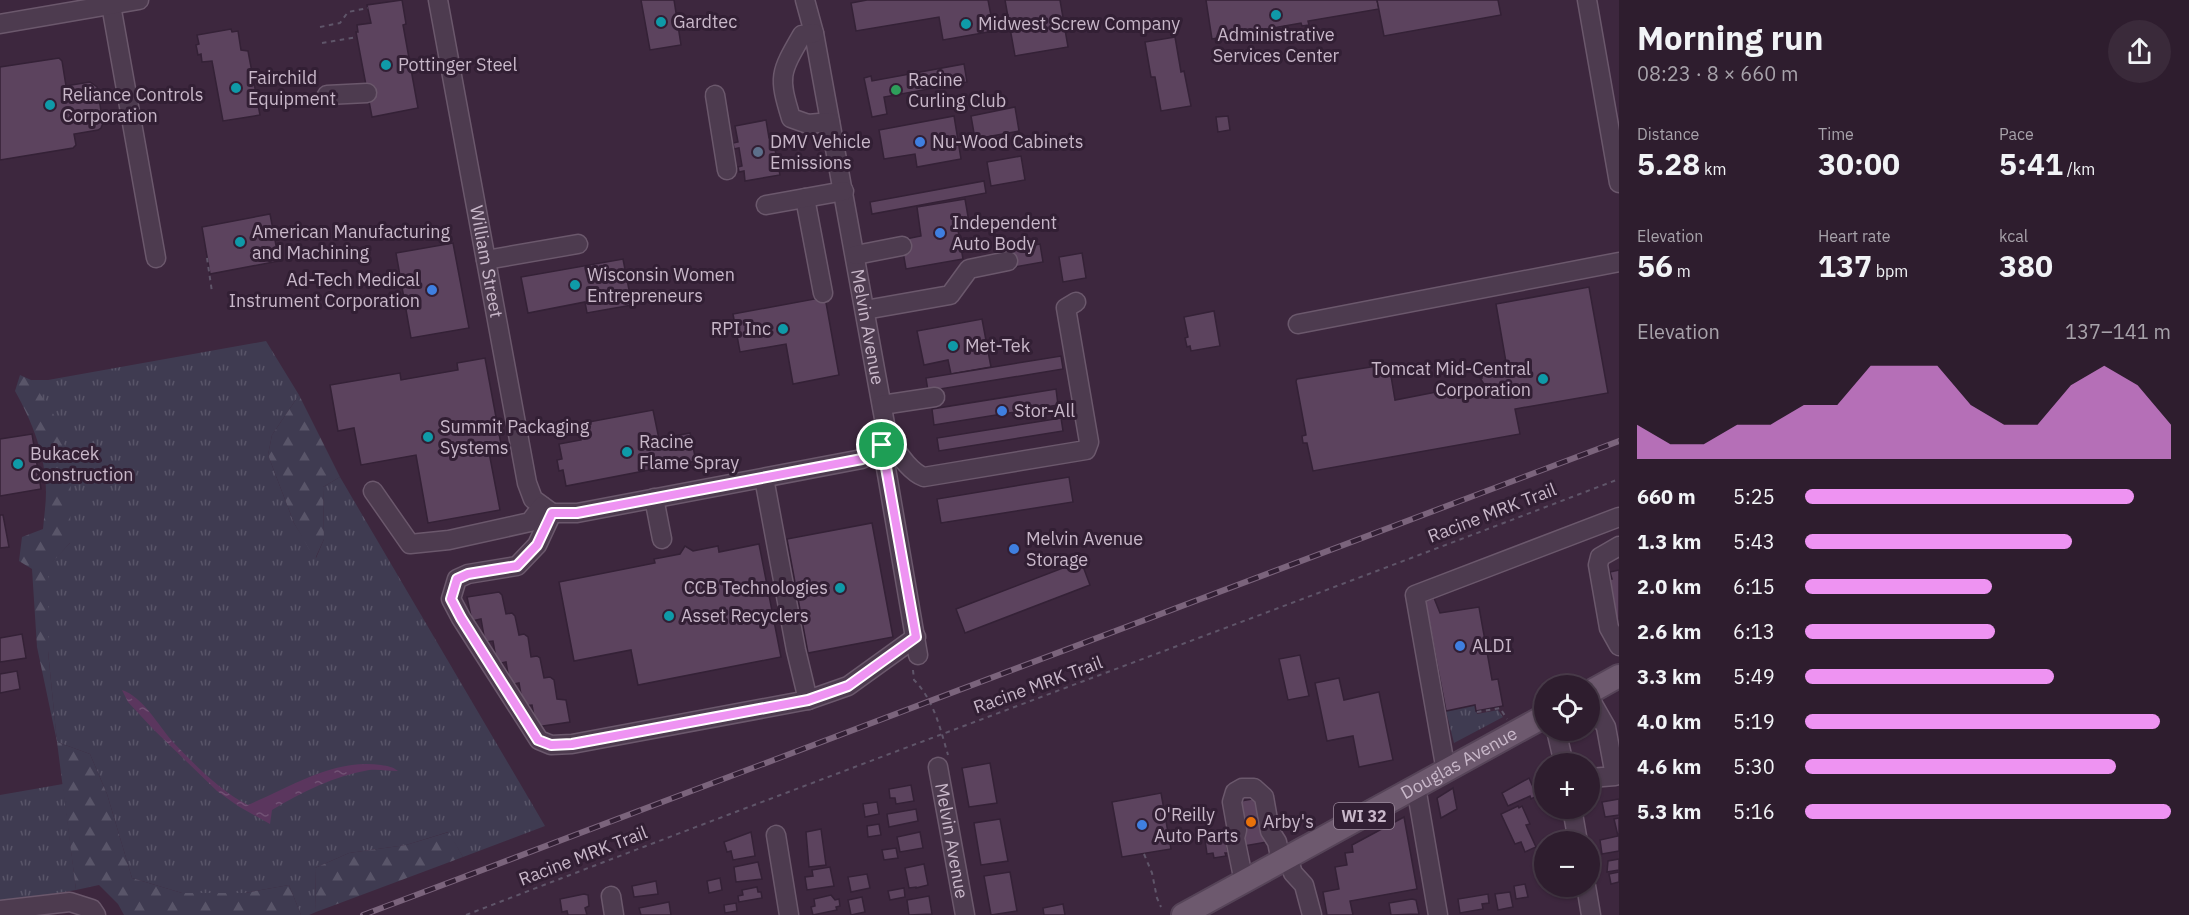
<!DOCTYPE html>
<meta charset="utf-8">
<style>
body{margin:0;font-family:"IBM Plex Sans",sans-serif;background:#3a2a3a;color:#f1f3f6;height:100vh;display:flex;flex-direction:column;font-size:22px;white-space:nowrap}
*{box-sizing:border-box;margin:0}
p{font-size:20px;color:#a7a2aa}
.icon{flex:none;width:33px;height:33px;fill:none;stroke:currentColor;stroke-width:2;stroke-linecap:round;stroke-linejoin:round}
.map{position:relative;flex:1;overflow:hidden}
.side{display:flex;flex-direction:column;background:#2e1d2e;width:570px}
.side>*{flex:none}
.fabs{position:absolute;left:1534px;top:675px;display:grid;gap:12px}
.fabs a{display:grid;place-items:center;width:66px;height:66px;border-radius:50%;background:#2e1d2e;box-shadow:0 2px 4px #0004,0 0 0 2px #493b4a;font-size:30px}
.pin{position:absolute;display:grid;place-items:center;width:51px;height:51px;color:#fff;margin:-26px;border:3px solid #fff;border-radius:50%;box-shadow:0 2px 6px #0007}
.round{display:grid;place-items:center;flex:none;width:63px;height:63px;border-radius:32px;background:#3a2a3a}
.summary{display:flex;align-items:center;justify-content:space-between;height:102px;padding:0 18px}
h1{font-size:33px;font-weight:800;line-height:45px}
.stats{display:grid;grid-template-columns:repeat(3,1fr);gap:9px;height:102px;padding:6px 18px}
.stats div{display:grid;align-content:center}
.stats b{font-size:30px;font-weight:800}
.stats small{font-size:16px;font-weight:400}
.stats p{font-size:16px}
.chart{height:168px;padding:12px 18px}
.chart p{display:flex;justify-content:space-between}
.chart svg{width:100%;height:108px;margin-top:6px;fill:#ee93f2;opacity:.7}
ul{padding:0 18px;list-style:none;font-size:20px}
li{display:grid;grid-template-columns:96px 72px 1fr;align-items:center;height:45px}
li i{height:15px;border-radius:8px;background:#ee93f2}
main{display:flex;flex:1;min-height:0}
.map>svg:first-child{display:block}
</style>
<main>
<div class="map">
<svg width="1619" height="915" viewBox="0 0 1619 915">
<defs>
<pattern id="grass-tufts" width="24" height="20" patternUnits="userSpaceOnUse" patternTransform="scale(1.5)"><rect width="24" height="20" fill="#3f3b51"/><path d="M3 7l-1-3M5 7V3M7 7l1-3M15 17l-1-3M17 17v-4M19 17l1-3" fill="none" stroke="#595569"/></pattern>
<pattern id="forest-firs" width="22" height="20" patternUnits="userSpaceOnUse" patternTransform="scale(1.5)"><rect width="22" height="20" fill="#3f3b51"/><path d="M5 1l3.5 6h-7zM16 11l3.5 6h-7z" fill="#595569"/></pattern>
<pattern id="water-ripples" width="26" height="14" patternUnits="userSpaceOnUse" patternTransform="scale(1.5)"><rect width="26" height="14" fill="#5b365e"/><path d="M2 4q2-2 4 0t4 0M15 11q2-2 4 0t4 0" fill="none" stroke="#715174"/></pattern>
</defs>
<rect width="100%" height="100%" fill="#3d273e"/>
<g fill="url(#grass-tufts)">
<path d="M266,341L299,395L272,435L268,455L294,523L316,558L324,539L323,487L340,477L545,826L463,857L448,832L406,845L349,853L315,868L316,912L309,915H301L289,885L245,893H182L132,878L107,794L90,754L57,742L48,651V566L70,543L31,380H48Z"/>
<path d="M1475,705L1477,714L1498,710L1503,717L1454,743L1446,711Z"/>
<path d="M63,784L76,890L0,903V795Z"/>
</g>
<g fill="url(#forest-firs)">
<path d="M20,375L31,380L54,415L71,463L70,543L48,567V651L57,742L90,754L107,794L132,878L182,893H245L289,885L301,915H124L118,904L99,885L76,890L57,742L37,647L32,569L19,561L22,537L43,529C44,517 46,504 46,492C46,456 32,421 15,391Z"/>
<path d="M299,395L340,477L323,487L324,539L315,559L294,523L268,455L272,435Z"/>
<path d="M449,832L463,857L316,912L315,868L349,853L406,845Z"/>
</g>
<path fill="url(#water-ripples)" d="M122,690C143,697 158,725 173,742C195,765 220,791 248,805C290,787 334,758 381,765C388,766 393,767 398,771C389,771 378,769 369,770C334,776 302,792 272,810L270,824L238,806L217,791L153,729L128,702Z"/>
<g fill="#5c435e" stroke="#342136" stroke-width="1.5">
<path d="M402,0L406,24L403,25L418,108L372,117L356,32H358L357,25L371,23L367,5Z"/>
<path d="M641,0H674L681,45L650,50Z"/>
<path d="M867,0H988L994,31L943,40L939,17L856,31L851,3Z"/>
<path d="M1005,0H1060L1068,47L1015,56Z"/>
<path d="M1206,0H1377L1379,9L1308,21L1309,25L1302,26L1301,23L1212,39Z"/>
<path d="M1377,0H1498L1501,15L1384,36Z"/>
<path d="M231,29L232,32L238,31L241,50L248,51L260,115L223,121L212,61L202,62L201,54L198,55L196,45L199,44L197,35Z"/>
<path d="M1175,37L1181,72L1184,71L1191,106L1161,111L1155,77H1151L1145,42Z"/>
<path d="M59,58L62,61L66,86L90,82L97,87L103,123L101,128L98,130L74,134L76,145L73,148L0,160V67Z"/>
<path d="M964,64L967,82L884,97L887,114L872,117L864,78L871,76L872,81Z"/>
<path d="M1015,107L1019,131L975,139L971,116Z"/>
<path d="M954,116L961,159L917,167L915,154L884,159L879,130Z"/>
<path d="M1228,116L1230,130L1218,132L1216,117Z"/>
<path d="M766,120L769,138L773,139L780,175L745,181L744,171L739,172L738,167L742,166L739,148L734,149L733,143L738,142L735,126Z"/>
<path d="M1021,156L1025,180L991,186L987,162Z"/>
<path d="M984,181L986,193L872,214L870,202Z"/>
<path d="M965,199L970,228L958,230L963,259L906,269L901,240L921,236L917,207Z"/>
<path d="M270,214L279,261L210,274L202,227Z"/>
<path d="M453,243L469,328L411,338L396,253Z"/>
<path d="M1040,244L1043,262L1015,267L1012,249Z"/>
<path d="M1082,253L1086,278L1063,282L1059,257Z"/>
<path d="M623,259L632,305L587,313L585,302L528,313L521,277Z"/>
<path d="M1589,287L1608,393L1515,409L1520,434L1313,471L1307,443H1303L1302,436L1306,435L1296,381L1297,379L1389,364L1395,400L1447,390V386L1455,385L1456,389L1484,384L1480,378H1482L1480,367L1482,365L1506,362L1496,304Z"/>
<path d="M825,297L839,375L793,384L786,344L740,352L733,314Z"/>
<path d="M1214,311L1220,346L1191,351L1190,346L1187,347L1185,338L1188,337L1184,317Z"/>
<path d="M982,319L991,367L951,374L948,360L924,365L917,331Z"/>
<path d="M1061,356L1063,369L928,391L926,378Z"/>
<path d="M485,358L501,444L488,447L500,510L428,523L416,455L361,465L354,428L338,431L330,385L400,373L401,380L458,370L457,363Z"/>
<path d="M1056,389L1058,405L934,425L932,409Z"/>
<path d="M653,410L659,439L690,433L696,461L566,486L563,470L559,471L557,460L562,459L559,444L581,440L578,424Z"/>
<path d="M1061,418L1063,431L939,451L937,438Z"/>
<path d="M32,434L41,489L0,496V439Z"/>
<path d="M1069,477L1073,502L941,523L937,499Z"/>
<path d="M0,515H3L9,547L0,548Z"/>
<path d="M872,523L893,637L808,653L787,539Z"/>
<path d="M759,544L781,657L638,685L631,650L574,661L559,582L655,563L654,559L680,554L685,546L693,551L718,546L719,552Z"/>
<path d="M1081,561L1090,585L965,633L956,609Z"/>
<path d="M1619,570V625H1617L1609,579H1612L1610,572Z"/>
<path d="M499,592L502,595L506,614L512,613L515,616L519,635L524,634L528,637L531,657L537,656L540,658L544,678L550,677L554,680L557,699L566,700L570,722L536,727L532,705L523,706L519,683L510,685L506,662L497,664L493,641L485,642L481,619L472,621L467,597Z"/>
<path d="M1434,598L1440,613L1479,607L1492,680L1498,679L1503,706L1476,711L1475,705L1446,711L1425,601Z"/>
<path d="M22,634L26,658L0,662V638Z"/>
<path d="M1300,655L1309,696L1288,700L1279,659Z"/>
<path d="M17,671L20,689L0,693V674Z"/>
<path d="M1339,678L1344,700L1379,692L1393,760L1359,767L1353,736L1327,741L1315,683Z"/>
<path d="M990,763L997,803L969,807L962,768Z"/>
<path d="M1529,778L1537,796L1531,799L1530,796L1508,806L1502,793Z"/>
<path d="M911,785L914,801L896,804L895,798H890L889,789Z"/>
<path d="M1453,788L1457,809L1441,818L1437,798Z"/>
<path d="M1161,793L1171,849L1122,857L1112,802Z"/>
<path d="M1258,798L1267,842L1244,846L1235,802Z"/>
<path d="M1619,799V815L1605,817L1602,802Z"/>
<path d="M877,802L879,814L865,817L863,804Z"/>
<path d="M1518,806L1519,808L1522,806L1530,824L1526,825L1536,847L1525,852L1521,842L1515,844L1501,814Z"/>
<path d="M916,809L918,821L889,827L887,814Z"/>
<path d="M1404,817L1417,889L1350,901L1353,915H1327L1323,892L1339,889L1335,867L1347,865L1345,853L1353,852L1352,845Z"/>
<path d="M1619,818V851L1602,854L1600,840L1618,836L1614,819Z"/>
<path d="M1000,819L1008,861L981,865L974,823Z"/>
<path d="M879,824L881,835L868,837L867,826Z"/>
<path d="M821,829L826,865L809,867L806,832Z"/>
<path d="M751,832L755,856L733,860L731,851L727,852L724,842Z"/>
<path d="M920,832L923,848L900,852L897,837Z"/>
<path d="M1225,834L1228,853H1225L1226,856L1214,858L1213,853L1207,854L1205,840L1210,839L1209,837Z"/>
<path d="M896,848L898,858L884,860L882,850Z"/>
<path d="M1619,859V870L1607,872L1608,861Z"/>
<path d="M758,862L762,879L736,882L734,867Z"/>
<path d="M924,864L928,885L916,888V887L909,888L905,868Z"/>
<path d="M830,867L834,886L807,890L805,877L813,876L812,870Z"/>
<path d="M1010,872L1017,911L991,915L984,876Z"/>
<path d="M1619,872V882L1611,884L1609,874Z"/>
<path d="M867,874L870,888L851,892L848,877Z"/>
<path d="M720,878L722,890L709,893L707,881Z"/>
<path d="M656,881L658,894L634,897L632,886Z"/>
<path d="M1525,884L1528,897L1516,899L1514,886Z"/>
<path d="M757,887L758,892H761L762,898L739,902L738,896L743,895L742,890Z"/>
<path d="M904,888L905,897L890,900L888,891Z"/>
<path d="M1510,892L1513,907L1498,910L1495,894Z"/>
<path d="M584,894L588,895L589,906L585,908L587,915H568L567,911L562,912L560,899Z"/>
<path d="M1488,894L1489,903L1482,904L1483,909L1460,913L1458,899Z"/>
<path d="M831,895L835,900L839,899L840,906L836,907L837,910L813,915L811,907L815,906L814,899Z"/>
<path d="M929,896L932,914L909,915L907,900Z"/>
<path d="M862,897L865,912L851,915L848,900Z"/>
<path d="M1412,899L1416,900L1419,914L1391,915L1389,903Z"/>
<path d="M669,902L671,915H641L639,908Z"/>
<path d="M736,903L737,911L725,913L724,905Z"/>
<path d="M1063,904L1065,915H1044L1043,908Z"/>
</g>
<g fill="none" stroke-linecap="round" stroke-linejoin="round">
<g stroke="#6b586c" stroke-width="21">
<g id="minor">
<path id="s1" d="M438,0L527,483L533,499L552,513"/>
<path id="s2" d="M805,0L814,33L885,424L882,445L918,655"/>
<path d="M1587,0L1619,183"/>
<path d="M111,5L156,258"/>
<path d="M0,24L139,0"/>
<path d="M814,33L802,35C780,73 778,76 791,118L808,124L830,122"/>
<path d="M327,95L367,93"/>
<path d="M715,95L727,170"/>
<path d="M805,198L823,293"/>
<path d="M766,205L844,191"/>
<path d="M856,255L902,246"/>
<path d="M486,260L578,244"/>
<path d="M865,310L950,295L969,269L1008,261"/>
<path d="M1298,324L1619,262"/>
<path d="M882,405L935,397"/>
<path d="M885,435C895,448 908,471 924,477L1086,450L1089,442L1066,308L1076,302"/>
<path d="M764,478L796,650L808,700"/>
<path d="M373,491L410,544L449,540L530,522L542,506"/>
<path d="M654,498L662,539"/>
<path d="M552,513L537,545L517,566L468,574L457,579L451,599L461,618L539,740L551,745L572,744L808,700L848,686L916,637"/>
<path d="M552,513H577L862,459L882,445"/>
<path d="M1619,646L1609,628L1598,565L1600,557L1619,546"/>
<path d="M1590,699L1606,727L1615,776L1590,778"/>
<path d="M1556,730L1564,764"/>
<path id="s3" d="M938,767L965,915"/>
<path d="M1446,771L1415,595L1619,517"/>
<path d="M1416,787L1438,915"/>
<path d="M1572,808L1578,842"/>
<path d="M776,835L789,915"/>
<path d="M1288,858L1293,873L1304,885L1312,915"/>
<path d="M1244,882L1235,838L1237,830L1232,802L1235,792L1242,788H1254L1264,797L1270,831L1277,842L1281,861"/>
<path d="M1586,886L1591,915"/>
<path d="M611,896L614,915"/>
<path d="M0,910L70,902L92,909L96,915"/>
</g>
</g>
<g stroke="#564458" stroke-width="26">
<g id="major">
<path d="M1590,692L1619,676"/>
<path id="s4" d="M1183,915L1545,716"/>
</g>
</g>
<g stroke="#5f5569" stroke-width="2" stroke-dasharray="4.5 4.5" stroke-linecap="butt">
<path d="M320,27L340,23L348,12L368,8"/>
<path d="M322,43L357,37"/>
<path d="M207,258L212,292"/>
<path d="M913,670L914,680C934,700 940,728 948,755"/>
<path d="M1477,712L1500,708L1507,719"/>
<path d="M1144,854L1152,873L1157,898L1161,907"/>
<path d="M466,915C849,767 1235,626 1619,479"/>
</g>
<use href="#minor" stroke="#4d3b4f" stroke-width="18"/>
<use href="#major" stroke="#6d596e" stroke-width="22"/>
<g stroke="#7b647c" stroke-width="6">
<path id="rail" d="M363,915L1619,441"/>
</g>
<use href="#rail" stroke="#321f34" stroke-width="4" stroke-dasharray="11" stroke-linecap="butt"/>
</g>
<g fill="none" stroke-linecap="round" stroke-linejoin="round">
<g stroke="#fff" stroke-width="12">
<path id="route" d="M882,445L916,637L848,686L808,700L572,744L551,745L538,740L461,618L451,599L457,579L468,574L517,566L537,545L552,513H577L862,459Z"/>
</g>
<use href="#route" stroke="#ee93f2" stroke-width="8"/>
</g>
<g fill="#0f9aa8" stroke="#321f34" stroke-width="2">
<circle cx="1276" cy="15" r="6"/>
<circle cx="661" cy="22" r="6"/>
<circle cx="966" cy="24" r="6"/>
<circle cx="386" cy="65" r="6"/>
<circle cx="236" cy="88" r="6"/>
<circle cx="50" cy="105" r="6"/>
<circle cx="240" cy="242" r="6"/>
<circle cx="575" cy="285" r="6"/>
<circle cx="783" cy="329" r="6"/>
<circle cx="953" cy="346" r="6"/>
<circle cx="1543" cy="379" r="6"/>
<circle cx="428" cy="437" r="6"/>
<circle cx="627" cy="452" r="6"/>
<circle cx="18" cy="464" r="6"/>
<circle cx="840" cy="588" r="6"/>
<circle cx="669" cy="616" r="6"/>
</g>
<circle fill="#2e9e5b" stroke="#321f34" stroke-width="2" cx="896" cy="90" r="6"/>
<g fill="#3f7fe0" stroke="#321f34" stroke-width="2">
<circle cx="920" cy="142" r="6"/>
<circle cx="940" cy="233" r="6"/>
<circle cx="432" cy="290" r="6"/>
<circle cx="1002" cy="411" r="6"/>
<circle cx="1014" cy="549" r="6"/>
<circle cx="1460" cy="646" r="6"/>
<circle cx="1142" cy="825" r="6"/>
</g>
<circle fill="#5c6f8a" stroke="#321f34" stroke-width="2" cx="758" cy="152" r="6"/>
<circle fill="#e8710a" stroke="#321f34" stroke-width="2" cx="1251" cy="822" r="6"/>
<g text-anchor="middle" stroke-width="6" stroke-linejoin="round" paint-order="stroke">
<rect fill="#321f34" stroke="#9b899c" stroke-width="1.5" x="1334" y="803" width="60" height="26" rx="4.5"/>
<g font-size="16" font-weight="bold" fill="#c8b7c9">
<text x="1364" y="822">WI 32</text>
</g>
<g font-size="18" fill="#c8b7c9" stroke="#321f34" text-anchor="start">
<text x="673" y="28">Gardtec</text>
<text x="978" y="30">Midwest Screw Company</text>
<text x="1276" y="41" text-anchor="middle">Administrative<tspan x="1276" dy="21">Services Center</tspan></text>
<text x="398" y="71">Pottinger Steel</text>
<text x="248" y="84">Fairchild<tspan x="248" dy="21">Equipment</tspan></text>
<text x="908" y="86">Racine<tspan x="908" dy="21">Curling Club</tspan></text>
<text x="62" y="101">Reliance Controls<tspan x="62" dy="21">Corporation</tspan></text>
<text x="770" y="148">DMV Vehicle<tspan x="770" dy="21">Emissions</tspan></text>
<text x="932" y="148">Nu-Wood Cabinets</text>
<text x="952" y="229">Independent<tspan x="952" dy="21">Auto Body</tspan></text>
<text x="252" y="238">American Manufacturing<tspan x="252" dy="21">and Machining</tspan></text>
<text x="587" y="281">Wisconsin Women<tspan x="587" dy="21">Entrepreneurs</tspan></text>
<text x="420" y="286" text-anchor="end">Ad-Tech Medical<tspan x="420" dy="21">Instrument Corporation</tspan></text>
<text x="771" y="335" text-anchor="end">RPI Inc</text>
<text x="965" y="352">Met-Tek</text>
<text x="1531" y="375" text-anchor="end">Tomcat Mid-Central<tspan x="1531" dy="21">Corporation</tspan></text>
<text x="1014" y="417">Stor-All</text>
<text x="440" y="433">Summit Packaging<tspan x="440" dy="21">Systems</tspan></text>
<text x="639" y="448">Racine<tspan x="639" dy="21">Flame Spray</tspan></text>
<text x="30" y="460">Bukacek<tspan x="30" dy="21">Construction</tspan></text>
<text x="1026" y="545">Melvin Avenue<tspan x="1026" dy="21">Storage</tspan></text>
<text x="828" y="594" text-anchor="end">CCB Technologies</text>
<text x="681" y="622">Asset Recyclers</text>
<text x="1472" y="652">ALDI</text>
<text x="1154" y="821">O'Reilly<tspan x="1154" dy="21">Auto Parts</tspan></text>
<text x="1263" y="828">Arby's</text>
</g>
<g font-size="18" fill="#c8b7c9" stroke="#321f34">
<text dy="6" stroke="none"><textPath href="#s1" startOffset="266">William Street</textPath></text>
<text dy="6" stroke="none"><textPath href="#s2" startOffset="333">Melvin Avenue</textPath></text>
<text transform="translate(1492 513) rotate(-21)" y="6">Racine MRK Trail</text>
<text transform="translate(1038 685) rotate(-20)" y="6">Racine MRK Trail</text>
<text dy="6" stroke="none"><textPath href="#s4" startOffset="315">Douglas Avenue</textPath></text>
<text dy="6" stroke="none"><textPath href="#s3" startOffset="75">Melvin Avenue</textPath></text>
<text transform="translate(583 856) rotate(-21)" y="6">Racine MRK Trail</text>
</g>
</g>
</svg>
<div class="fabs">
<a><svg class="icon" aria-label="locate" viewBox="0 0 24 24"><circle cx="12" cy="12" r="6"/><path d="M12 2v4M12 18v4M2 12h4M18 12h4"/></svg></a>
<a>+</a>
<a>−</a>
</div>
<div class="pin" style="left:882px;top:445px;background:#1e9e55"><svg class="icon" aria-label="arrive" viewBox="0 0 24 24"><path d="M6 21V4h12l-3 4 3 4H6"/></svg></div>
</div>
<section class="side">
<div class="summary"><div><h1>Morning run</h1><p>08:23 · 8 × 660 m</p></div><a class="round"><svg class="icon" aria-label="share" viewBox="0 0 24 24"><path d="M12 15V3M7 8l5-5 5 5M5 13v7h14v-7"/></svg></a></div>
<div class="stats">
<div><p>Distance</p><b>5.28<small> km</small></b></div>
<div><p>Time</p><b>30:00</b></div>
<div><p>Pace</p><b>5:41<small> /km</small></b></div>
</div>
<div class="stats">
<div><p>Elevation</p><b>56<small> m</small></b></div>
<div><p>Heart rate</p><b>137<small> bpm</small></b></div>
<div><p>kcal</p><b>380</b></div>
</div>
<div class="chart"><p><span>Elevation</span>137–141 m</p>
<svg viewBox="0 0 160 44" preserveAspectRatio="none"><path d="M0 44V30L10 38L20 38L30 30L40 30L50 22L60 22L70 6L80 6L90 6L100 22L110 30L120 30L130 14L140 6L150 14L160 30V44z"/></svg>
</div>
<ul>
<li><b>660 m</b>5:25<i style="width:90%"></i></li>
<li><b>1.3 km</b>5:43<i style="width:73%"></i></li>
<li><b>2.0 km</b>6:15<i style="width:51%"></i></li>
<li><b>2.6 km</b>6:13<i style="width:52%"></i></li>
<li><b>3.3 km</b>5:49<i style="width:68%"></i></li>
<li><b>4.0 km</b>5:19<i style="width:97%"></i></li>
<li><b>4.6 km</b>5:30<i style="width:85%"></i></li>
<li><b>5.3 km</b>5:16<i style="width:100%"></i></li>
</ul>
</section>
</main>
